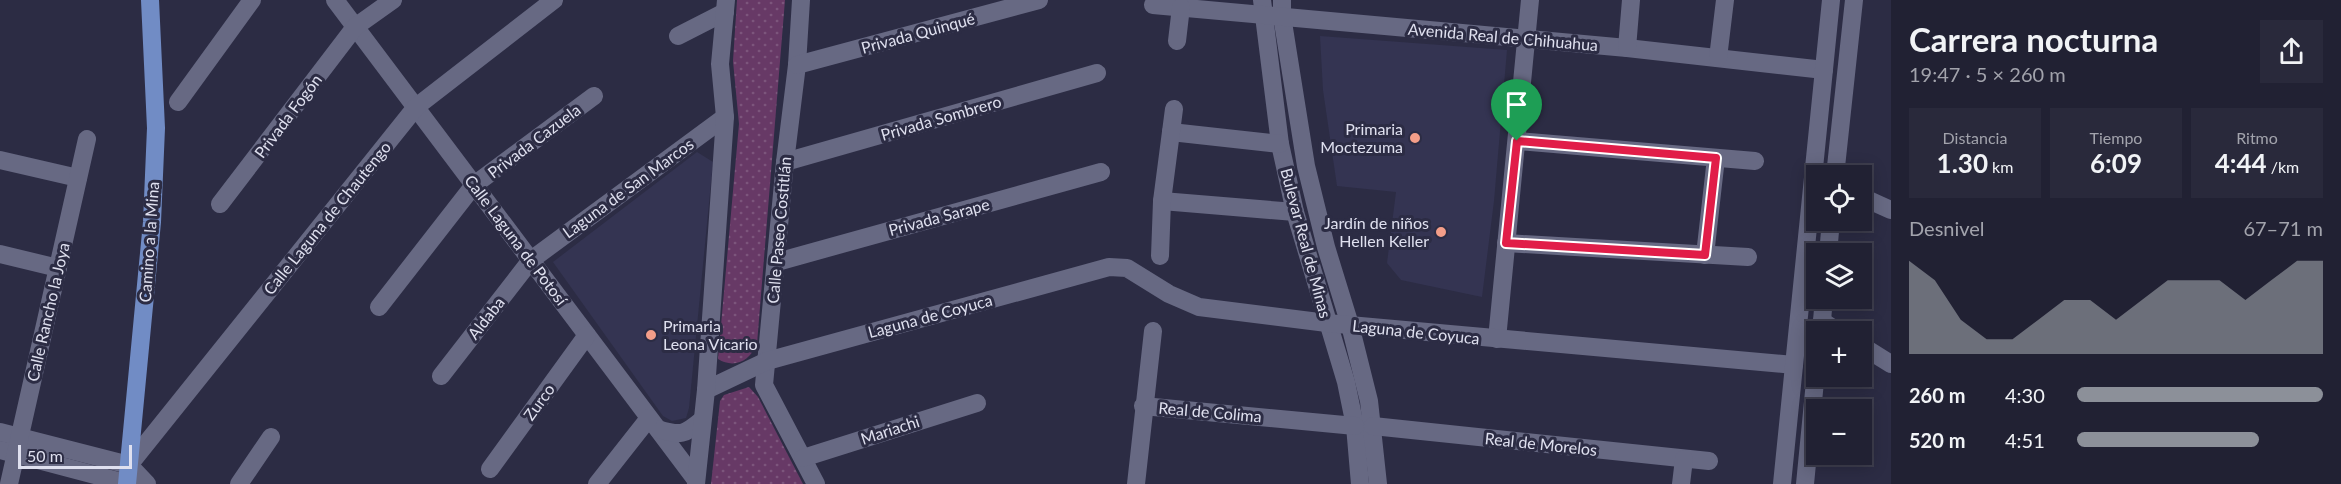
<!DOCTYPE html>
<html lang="es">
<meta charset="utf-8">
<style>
body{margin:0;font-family:Lato,sans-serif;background:#29293b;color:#f1f3f6;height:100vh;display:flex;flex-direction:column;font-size:22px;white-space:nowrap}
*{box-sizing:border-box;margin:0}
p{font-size:20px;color:#a2a3ac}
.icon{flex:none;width:33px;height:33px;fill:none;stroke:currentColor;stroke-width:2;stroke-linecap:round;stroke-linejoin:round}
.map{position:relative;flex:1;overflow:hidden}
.panel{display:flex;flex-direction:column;background:#212133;width:450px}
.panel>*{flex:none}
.tools{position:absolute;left:1806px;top:165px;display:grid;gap:12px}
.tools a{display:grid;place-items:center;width:66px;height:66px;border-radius:0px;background:#212133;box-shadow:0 3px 15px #0003,0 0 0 2px #3e3e4e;font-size:30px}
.scale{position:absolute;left:18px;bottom:15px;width:114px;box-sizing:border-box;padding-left:6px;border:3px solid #dfe0ef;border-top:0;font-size:16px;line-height:21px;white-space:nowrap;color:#dfe0ef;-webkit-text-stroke:4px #2c2c44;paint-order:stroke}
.pin{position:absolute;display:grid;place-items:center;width:51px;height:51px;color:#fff;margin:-62px -26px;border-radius:50% 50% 50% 0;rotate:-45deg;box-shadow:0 0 6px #0007}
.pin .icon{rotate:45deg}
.round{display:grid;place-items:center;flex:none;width:63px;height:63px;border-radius:0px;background:#29293b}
.head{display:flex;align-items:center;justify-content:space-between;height:102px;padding:0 18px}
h1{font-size:33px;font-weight:700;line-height:45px}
.figures{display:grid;grid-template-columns:repeat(3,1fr);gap:9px;height:102px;padding:6px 18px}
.figures div{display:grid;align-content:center;border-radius:0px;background:#29293b;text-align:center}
.figures b{font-size:26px;font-weight:700}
.figures small{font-size:16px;font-weight:400}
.figures p{font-size:16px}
.chart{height:168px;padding:12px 18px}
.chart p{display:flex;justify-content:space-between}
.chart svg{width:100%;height:108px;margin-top:6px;fill:#8c9099;opacity:.7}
ul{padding:0 18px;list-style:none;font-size:20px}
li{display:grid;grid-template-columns:96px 72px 1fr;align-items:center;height:45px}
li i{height:15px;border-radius:8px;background:#8c9099}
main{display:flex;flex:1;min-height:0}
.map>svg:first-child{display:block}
</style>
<main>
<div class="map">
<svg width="1891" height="484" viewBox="0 0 1891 484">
<defs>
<pattern id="park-dots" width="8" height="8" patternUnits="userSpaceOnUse" patternTransform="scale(1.5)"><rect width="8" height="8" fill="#673966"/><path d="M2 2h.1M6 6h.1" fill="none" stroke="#7c557c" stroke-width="1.8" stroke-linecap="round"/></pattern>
</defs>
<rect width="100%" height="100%" fill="#2c2c44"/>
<g fill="#343452">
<path d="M1320,36L1507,50L1494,201L1482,297L1401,280L1387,263L1396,192L1337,186L1323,90Z"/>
<path d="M697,152L713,162L689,408L686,418L672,421L663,416L553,262Z"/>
</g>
<g fill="url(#park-dots)">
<path d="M737,0H785L757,344C750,361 734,369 718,359L739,124L733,61Z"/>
<path d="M749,387L758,397L803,484H711L720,401L724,395Z"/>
</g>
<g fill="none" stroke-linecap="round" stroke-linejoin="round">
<g stroke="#676983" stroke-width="18">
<path d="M335,0L696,480"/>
<path d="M801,0L797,65L785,162L764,385L816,484"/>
<path d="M1262,0L1280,144L1295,212L1346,382L1355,426L1360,484"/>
<path d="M1282,0V16L1306,166L1326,247L1350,325L1369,401L1378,484"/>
<path d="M1153,5L1627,48L1824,70"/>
<path d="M678,36L725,12"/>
<path d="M1177,41L1181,7"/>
<path d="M1627,48L1631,0"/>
<path d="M1718,58L1725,0"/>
<path d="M797,65L1039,0"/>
<path d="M178,102L252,0"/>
<path d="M1171,132L1280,144"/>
<path d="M1517,141L1755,161"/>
<path d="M0,160L78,178"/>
<path d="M785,162L1097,73"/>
<path d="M1835,176L1854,0"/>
<path d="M1862,197L1891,210"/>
<path d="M1162,201L1295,212"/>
<path d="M220,204L355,27L393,0"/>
<path d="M1506,243L1748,257"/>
<path d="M0,254L58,268"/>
<path d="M1828,254L1831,220"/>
<path d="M1705,255L1716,158"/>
<path d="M1160,256L1162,201L1174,109"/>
<path d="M777,262L1101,172"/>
<path d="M379,307L474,185L594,96"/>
<path d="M1822,321L1839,332"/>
<path d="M1821,332L1824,298"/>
<path d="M1497,339L1530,0"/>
<path d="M1862,346L1891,364"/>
<path d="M441,376L531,260L725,117"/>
<path d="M706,390L767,361L1109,267L1127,268L1169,294L1199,307L1327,323L1794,365"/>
<path d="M1143,406L1355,426"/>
<path d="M1373,426L1709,461"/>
<path d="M658,429C681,436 684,435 702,420"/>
<path d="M0,432L129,465"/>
<path d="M0,450L129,484"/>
<path d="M803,458L977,403"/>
<path d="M129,465L416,107L554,0"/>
<path d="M129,465L147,484"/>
<path d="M490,469L587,335"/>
<path d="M9,484L87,139"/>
<path d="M239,484L271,437"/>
<path d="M597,484L649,418"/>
<path d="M696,484L706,390L725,117L720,64L726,0"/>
<path d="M1136,484L1153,331"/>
<path d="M1681,484L1684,459"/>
<path d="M1782,484L1831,0"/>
<path d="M1805,484L1816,371"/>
</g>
<path stroke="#718cc5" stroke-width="18" d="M127,484L152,222L156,128L150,0"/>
</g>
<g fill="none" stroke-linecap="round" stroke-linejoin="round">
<g stroke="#fff" stroke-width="12">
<path id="route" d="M1517,141L1716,158L1705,255L1506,243Z"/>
</g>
<use href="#route" stroke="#e11d48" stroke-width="8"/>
</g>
<g fill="#f49e89" stroke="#2c2c44" stroke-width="2">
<circle cx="1415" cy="138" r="6"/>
<circle cx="1441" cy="232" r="6"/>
<circle cx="651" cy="335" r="6"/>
</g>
<g text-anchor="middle" stroke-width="6" stroke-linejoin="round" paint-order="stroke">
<g font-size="16" fill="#dfe0ef" stroke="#2c2c44">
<text transform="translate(918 33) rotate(-15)" y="6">Privada Quinqué</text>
<text transform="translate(1503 37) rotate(5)" y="6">Avenida Real de Chihuahua</text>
<text transform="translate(288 116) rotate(-53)" y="6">Privada Fogón</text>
<text transform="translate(941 118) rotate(-16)" y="6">Privada Sombrero</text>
<text transform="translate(534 141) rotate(-37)" y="6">Privada Cazuela</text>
<text transform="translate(628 188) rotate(-36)" y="6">Laguna de San Marcos</text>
<text transform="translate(939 217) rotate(-15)" y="6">Privada Sarape</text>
<text transform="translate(327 218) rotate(-51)" y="6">Calle Laguna de Chautengo</text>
<text transform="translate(779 230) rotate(-85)" y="6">Calle Paseo Costitlán</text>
<text transform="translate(516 240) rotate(53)" y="6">Calle Laguna de Potosí</text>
<text transform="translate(149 242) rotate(-86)" y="6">Camino a la Mina</text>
<text transform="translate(1306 243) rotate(75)" y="6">Bulevar Real de Minas</text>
<text transform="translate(48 312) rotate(-77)" y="6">Calle Rancho la Joya</text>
<text transform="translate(930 316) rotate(-15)" y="6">Laguna de Coyuca</text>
<text transform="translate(486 318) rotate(-52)" y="6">Aldaba</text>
<text transform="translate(1416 332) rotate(6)" y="6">Laguna de Coyuca</text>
<text transform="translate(539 402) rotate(-54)" y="6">Zurco</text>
<text transform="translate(1210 412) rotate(5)" y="6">Real de Colima</text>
<text transform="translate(890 430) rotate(-18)" y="6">Mariachi</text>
<text transform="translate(1541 444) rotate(6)" y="6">Real de Morelos</text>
</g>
<g font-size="16" fill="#dfe0ef" stroke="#2c2c44" text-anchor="end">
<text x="1403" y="135">Primaria<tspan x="1403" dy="18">Moctezuma</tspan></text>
<text x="1429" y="229">Jardín de niños<tspan x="1429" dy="18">Hellen Keller</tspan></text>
<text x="663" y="332" text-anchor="start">Primaria<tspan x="663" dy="18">Leona Vicario</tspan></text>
</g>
</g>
</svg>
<div class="tools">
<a><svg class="icon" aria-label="locate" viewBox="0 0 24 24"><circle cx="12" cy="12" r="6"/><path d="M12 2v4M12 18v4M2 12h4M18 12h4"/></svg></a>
<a><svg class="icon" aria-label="layers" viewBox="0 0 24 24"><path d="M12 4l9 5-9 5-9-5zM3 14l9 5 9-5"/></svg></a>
<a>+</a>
<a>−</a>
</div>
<div class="scale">50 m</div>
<div class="pin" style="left:1517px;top:141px;background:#1e9e55"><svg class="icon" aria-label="arrive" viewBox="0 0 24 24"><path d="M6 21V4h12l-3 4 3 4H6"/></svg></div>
</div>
<section class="panel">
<div class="head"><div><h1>Carrera nocturna</h1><p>19:47 · 5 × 260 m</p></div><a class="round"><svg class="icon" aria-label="share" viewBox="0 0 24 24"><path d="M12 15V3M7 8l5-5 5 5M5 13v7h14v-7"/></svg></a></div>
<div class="figures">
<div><p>Distancia</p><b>1.30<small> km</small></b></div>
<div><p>Tiempo</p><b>6:09</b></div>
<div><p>Ritmo</p><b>4:44<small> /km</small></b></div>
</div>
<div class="chart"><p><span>Desnivel</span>67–71 m</p>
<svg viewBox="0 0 160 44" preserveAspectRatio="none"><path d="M0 44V6L10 14L20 30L30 38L40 38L50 30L60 22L70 22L80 30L90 22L100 14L110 14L120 14L130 22L140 14L150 6L160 6V44z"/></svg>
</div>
<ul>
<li><b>260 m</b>4:30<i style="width:100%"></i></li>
<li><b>520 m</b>4:51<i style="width:74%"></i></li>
</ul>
</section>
</main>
